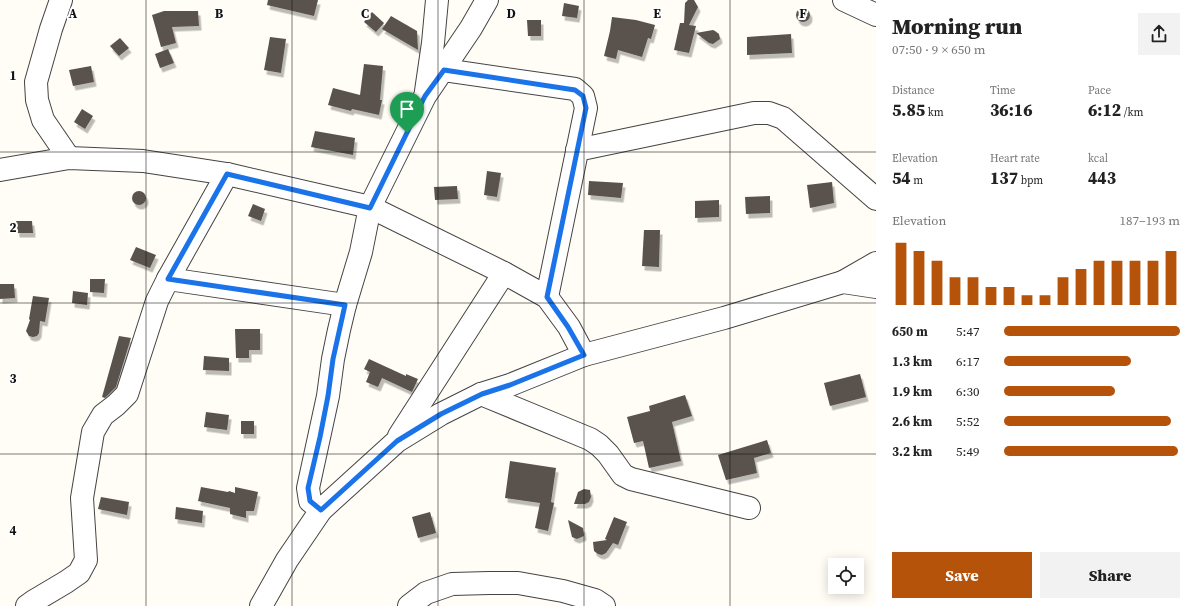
<!DOCTYPE html>
<meta charset="utf-8">
<style>
body{margin:0;font-family:"Source Serif 4",serif;background:#f2f2f2;color:#222;height:100vh;display:flex;flex-direction:column;font-size:15px;white-space:nowrap}
*{box-sizing:border-box;margin:0}
p{font-size:13px;color:#767676}
.icon{flex:none;width:22px;height:22px;fill:none;stroke:currentColor;stroke-width:2;stroke-linecap:round;stroke-linejoin:round}
.map{position:relative;flex:1;overflow:hidden}
.drawer{display:flex;flex-direction:column;background:#fff;width:320px}
.drawer>*{flex:none}
.fabs{position:absolute;left:828px;top:558px;display:grid;gap:8px}
.fabs a{display:grid;place-items:center;width:36px;height:36px;border-radius:0px;background:#fff;box-shadow:0 2px 10px #0003;font-size:20px}
.pin{position:absolute;display:grid;place-items:center;width:34px;height:34px;color:#fff;margin:-41px -17px;border-radius:50% 50% 50% 0;rotate:-45deg;box-shadow:0 0 4px #0007}
.pin .icon{rotate:45deg}
.round{display:grid;place-items:center;flex:none;width:42px;height:42px;border-radius:0px;background:#f2f2f2}
.summary{display:flex;align-items:center;justify-content:space-between;height:68px;padding:0 16px}
h1{font-size:22px;font-weight:800;line-height:30px}
.stats{display:grid;grid-template-columns:repeat(3,1fr);gap:6px;height:68px;padding:4px 16px}
.stats div{display:grid;align-content:center}
.stats b{font-size:17px;font-weight:800}
.stats small{font-size:11px;font-weight:400}
.stats p{font-size:11px}
.chart{height:112px;padding:8px 16px}
.chart p{display:flex;justify-content:space-between}
.chart svg{width:100%;height:72px;margin-top:4px;stroke:#b45309;stroke-width:6}
.cta{display:flex;gap:8px;margin-top:auto;padding:8px 16px}
.cta a{flex:1;height:46px;border-radius:0px;background:#b45309;color:#fff;font-size:16px;font-weight:800;line-height:46px;text-align:center}
.cta a+a{background:#f2f2f2;color:#222}
ul{padding:0 16px;list-style:none;font-size:13px}
li{display:grid;grid-template-columns:64px 48px 1fr;align-items:center;height:30px}
li i{height:10px;border-radius:5px;background:#b45309}
main{display:flex;flex:1;min-height:0}
.map>svg:first-child{display:block}
</style>
<main>
<div class="map">
<svg width="876" height="606" viewBox="0 0 876 606">
<defs>
<filter id="shadow"><feDropShadow dx="2.5" dy="4.5" stdDeviation="0" flood-color="#0004"/></filter>
</defs>
<rect width="100%" height="100%" fill="#fffdf5"/>
<g fill="#5a524d" filter="url(#shadow)">
<path d="M268,0H318L314,16L267,5Z"/>
<path d="M688,0H694L698,7L689,25L696,26L689,53L674,50L680,23H684L685,3Z"/>
<path d="M564,3L579,6L577,18L562,16Z"/>
<circle cx="803" cy="15" r="7"/>
<path d="M164,11H198L199,26L172,27L176,43L161,47L152,15Z"/>
<path d="M372,12L384,23L376,32L364,22Z"/>
<path d="M391,16L417,31L418,50L382,29Z"/>
<path d="M612,17L636,20L655,25L651,39L648,38L642,57L618,50L616,59L604,56L610,31Z"/>
<path d="M527,20H541V36H528Z"/>
<path d="M713,30L715,31L719,34L720,39L713,44L709,43L696,33Z"/>
<path d="M791,34L792,53L747,55V37Z"/>
<path d="M270,37L286,39L281,73L264,70Z"/>
<path d="M120,38L129,48L119,56L110,46Z"/>
<path d="M168,49L174,63L160,68L155,54Z"/>
<path d="M364,64L383,66L380,100H382L379,115L352,109L351,111L328,105L333,88L360,95Z"/>
<path d="M91,66L94,82L73,86L69,70Z"/>
<path d="M82,109L93,116L85,129L74,122Z"/>
<path d="M315,131L355,138L353,155L311,147Z"/>
<path d="M487,171L501,173L497,197L484,195Z"/>
<path d="M589,181L623,183L621,198L588,195Z"/>
<path d="M832,182L834,203L810,208L807,185Z"/>
<path d="M457,186L458,199L435,200L434,187Z"/>
<circle cx="139" cy="198" r="7"/>
<path d="M770,196V213L746,214L745,197Z"/>
<path d="M719,200V217L695,218V201Z"/>
<path d="M253,204L265,209L261,221L248,216Z"/>
<path d="M16,221H32L33,233H17Z"/>
<path d="M644,230H660L659,267L642,266Z"/>
<path d="M136,247L156,255L150,268L130,260Z"/>
<path d="M90,279H105L104,293L90,292Z"/>
<path d="M0,284H14L15,298L0,299Z"/>
<path d="M73,291L88,293L87,305L72,303Z"/>
<path d="M33,296L49,298L45,322L40,321L39,333L37,336L33,337L29,336L26,331L30,320L29,319Z"/>
<path d="M235,329H260V350H249V358H236Z"/>
<path d="M119,336L131,338L116,387L105,398L102,397Z"/>
<path d="M204,356L229,358V371L203,370Z"/>
<path d="M369,359L406,376V374L418,379L412,392L382,378L378,387L366,382L370,372L364,369Z"/>
<path d="M860,374L866,397L830,406L824,383Z"/>
<path d="M685,395L692,416L672,422L681,461L649,468L643,441L634,443L627,417L650,411L649,406Z"/>
<path d="M206,412L229,415L227,430L204,427Z"/>
<rect x="241" y="421" width="13" height="13"/>
<path d="M767,440L771,453L754,458L757,473L726,480L718,455Z"/>
<path d="M510,461L556,468L551,502L554,503L548,531L535,528L540,503L505,498Z"/>
<path d="M201,487L228,492L229,491L235,493V487L258,492L254,511H246V518L230,514V508L198,501Z"/>
<path d="M584,489L590,490L591,497L589,502L585,504H574L578,492Z"/>
<path d="M101,497L129,502L127,515L98,509Z"/>
<path d="M176,507L203,511L202,523L175,519Z"/>
<path d="M430,512L436,533L418,538L412,517Z"/>
<path d="M614,517L627,522L618,545L613,543L606,553L602,555L598,554L594,551L593,542L607,540L605,539Z"/>
<path d="M568,520L583,528L584,536L577,539L572,537Z"/>
</g>
<g fill="none" stroke-linecap="round" stroke-linejoin="round">
<g stroke="#444" stroke-width="24">
<g id="minor">
<path d="M61,0L51,29L36,82L37,100L43,120L69,158"/>
<path d="M844,0L876,15"/>
<path d="M444,70L575,89L583,96L586,108L547,297"/>
<path d="M426,91L433,43L437,0"/>
<path d="M577,150L754,113H769L783,118L876,199"/>
<path d="M0,170L69,158L143,161L227,174L370,207L504,273L399,436"/>
<path d="M504,273L547,297L569,327L584,355"/>
<path d="M168,279L345,305"/>
<path d="M843,282L876,263"/>
<path d="M481,394L590,439L599,445L608,454L623,475L631,479L749,508"/>
<path d="M321,510L310,501L308,488L328,396L333,359L339,330L345,305L361,252L370,207L425,96L471,28L487,0"/>
<path d="M27,606L34,601L66,582L79,573L86,560L82,498L93,432L103,415L116,405L127,394L157,301L168,279L227,174"/>
<path d="M261,606L287,560L321,510L397,441L441,414L481,394L510,385L584,355L724,318L843,282L876,287"/>
<path d="M409,606L426,593L452,584L489,583H518L563,591L595,600L604,606"/>
</g>
</g>
<use href="#minor" stroke="#fff" stroke-width="22"/>
</g>
<g fill="none" stroke-linecap="round" stroke-linejoin="round">
<g stroke="#fff" stroke-width="8">
<path id="route" d="M444,70L575,90L583,96L586,108L547,297L568,327L584,355L510,385L482,394L441,414L397,441L321,510L310,501L308,488L320,437L328,396L333,359L345,305L168,279L227,174L370,208L425,96Z"/>
</g>
<use href="#route" stroke="#1a73e8" stroke-width="5"/>
</g>
<path fill="none" stroke="#111" stroke-width="1" stroke-opacity="0.55" d="M146,0V606M292,0V606M438,0V606M584,0V606M730,0V606M0,152H876M0,303H876M0,454H876"/>
<g font-size="13" text-anchor="middle" font-weight="bold" fill="#111" stroke="#fff" stroke-width="4" stroke-linejoin="round" paint-order="stroke">
<text x="73" y="18">A</text>
<text x="219" y="18">B</text>
<text x="365" y="18">C</text>
<text x="511" y="18">D</text>
<text x="657" y="18">E</text>
<text x="803" y="18">F</text>
<text x="13" y="80">1</text>
<text x="13" y="232">2</text>
<text x="13" y="383">3</text>
<text x="13" y="535">4</text>
</g>
</svg>
<div class="fabs">
<a><svg class="icon" aria-label="locate" viewBox="0 0 24 24"><circle cx="12" cy="12" r="6"/><path d="M12 2v4M12 18v4M2 12h4M18 12h4"/></svg></a>
</div>
<div class="pin" style="left:407px;top:133px;background:#1e9e55"><svg class="icon" aria-label="arrive" viewBox="0 0 24 24"><path d="M6 21V4h12l-3 4 3 4H6"/></svg></div>
</div>
<section class="drawer">
<div class="summary"><div><h1>Morning run</h1><p>07:50 · 9 × 650 m</p></div><a class="round"><svg class="icon" aria-label="share" viewBox="0 0 24 24"><path d="M12 15V3M7 8l5-5 5 5M5 13v7h14v-7"/></svg></a></div>
<div class="stats">
<div><p>Distance</p><b>5.85<small> km</small></b></div>
<div><p>Time</p><b>36:16</b></div>
<div><p>Pace</p><b>6:12<small> /km</small></b></div>
</div>
<div class="stats">
<div><p>Elevation</p><b>54<small> m</small></b></div>
<div><p>Heart rate</p><b>137<small> bpm</small></b></div>
<div><p>kcal</p><b>443</b></div>
</div>
<div class="chart"><p><span>Elevation</span>187–193 m</p>
<svg viewBox="0 0 160 44" preserveAspectRatio="none"><path d="M5 44V6M15 44V11M25 44V17M35 44V27M45 44V27M55 44V33M65 44V33M75 44V38M85 44V38M95 44V27M105 44V22M115 44V17M125 44V17M135 44V17M145 44V17M155 44V11"/></svg>
</div>
<ul>
<li><b>650 m</b>5:47<i style="width:100%"></i></li>
<li><b>1.3 km</b>6:17<i style="width:72%"></i></li>
<li><b>1.9 km</b>6:30<i style="width:63%"></i></li>
<li><b>2.6 km</b>5:52<i style="width:95%"></i></li>
<li><b>3.2 km</b>5:49<i style="width:99%"></i></li>
</ul>
<div class="cta"><a>Save</a><a>Share</a></div>
</section>
</main>
